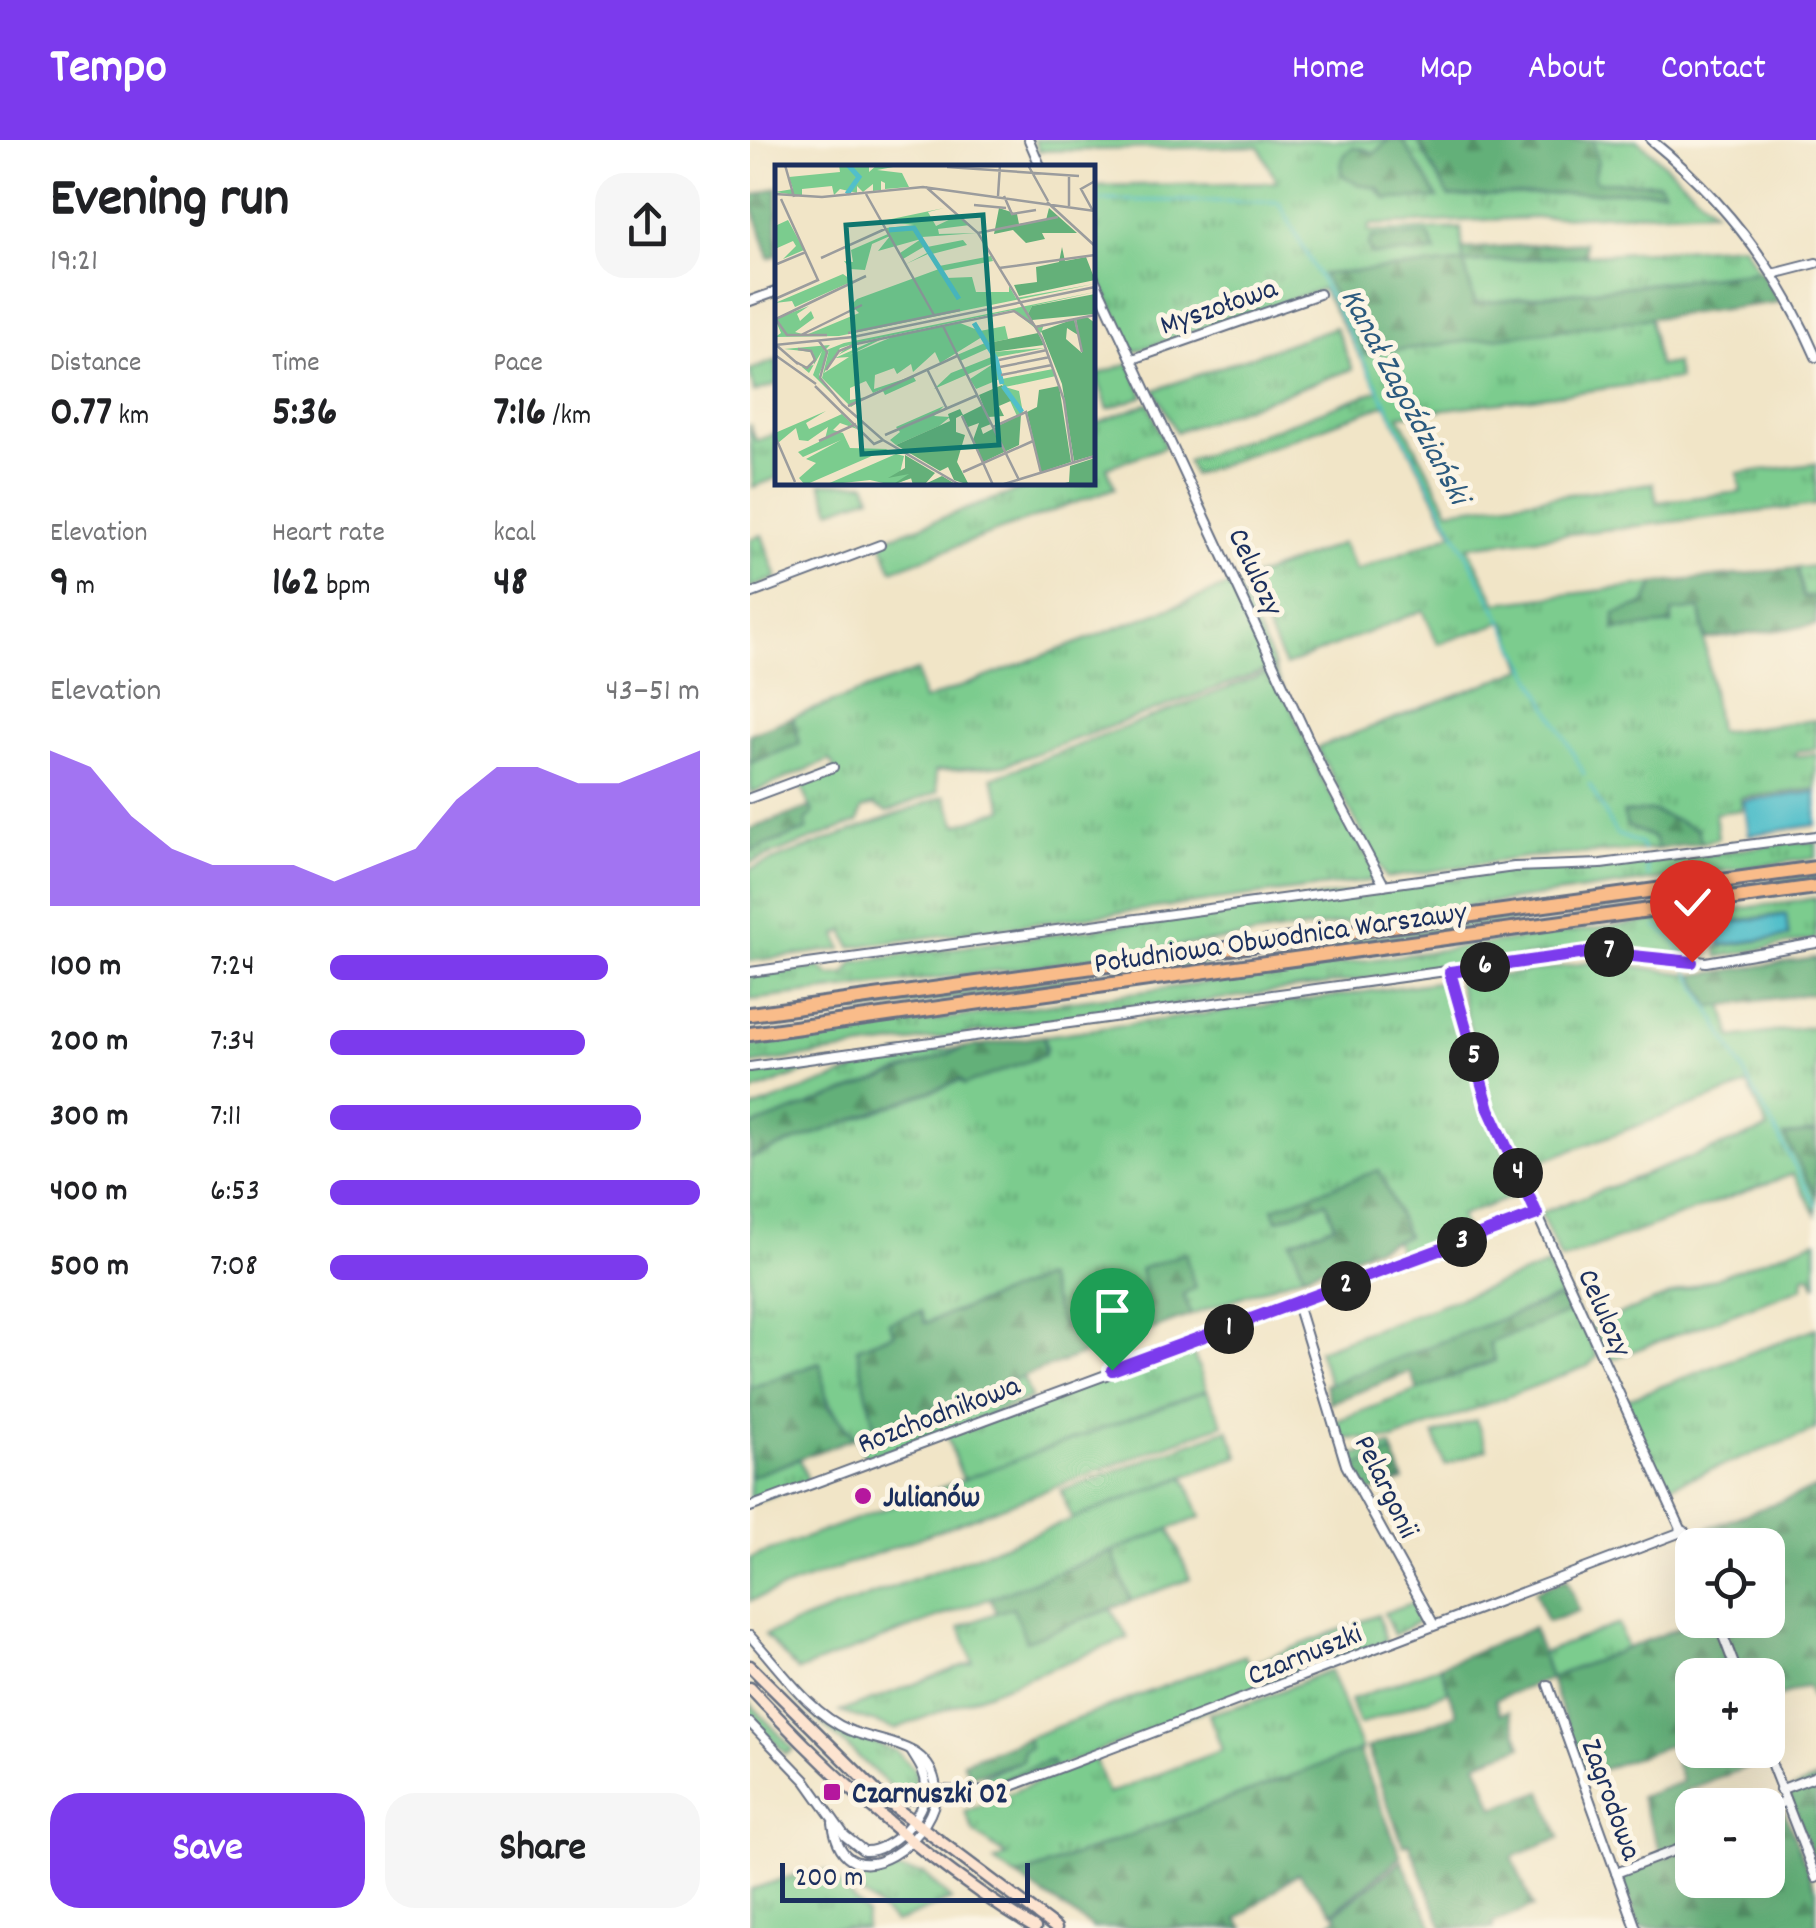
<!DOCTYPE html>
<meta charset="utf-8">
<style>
body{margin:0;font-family:Dekko,sans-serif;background:#f6f6f6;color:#202124;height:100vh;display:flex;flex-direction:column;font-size:38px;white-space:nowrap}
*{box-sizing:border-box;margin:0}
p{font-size:32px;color:#757577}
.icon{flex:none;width:55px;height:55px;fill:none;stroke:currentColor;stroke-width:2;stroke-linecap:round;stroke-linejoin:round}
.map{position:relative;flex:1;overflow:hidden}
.panel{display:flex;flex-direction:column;background:#fff;width:750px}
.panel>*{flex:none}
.tools{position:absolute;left:925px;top:1388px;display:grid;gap:20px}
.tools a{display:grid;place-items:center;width:110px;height:110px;border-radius:20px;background:#fff;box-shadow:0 10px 40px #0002;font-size:50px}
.scale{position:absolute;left:30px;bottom:25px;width:250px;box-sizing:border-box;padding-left:10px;border:5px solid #1b2f5e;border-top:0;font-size:28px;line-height:35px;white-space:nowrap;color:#1b2f5e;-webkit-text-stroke:8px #fcf5e5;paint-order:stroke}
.pin{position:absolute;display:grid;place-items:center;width:85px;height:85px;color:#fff;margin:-102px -42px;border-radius:50% 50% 50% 0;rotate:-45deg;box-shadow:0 0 10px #0007}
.pin .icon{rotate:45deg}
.km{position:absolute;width:50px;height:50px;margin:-25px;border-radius:50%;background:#222;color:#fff;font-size:28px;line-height:50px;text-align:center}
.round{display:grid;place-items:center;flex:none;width:105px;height:105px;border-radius:30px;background:#f6f6f6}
.summary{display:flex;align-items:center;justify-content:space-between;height:170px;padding:0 50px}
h1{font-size:55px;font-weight:800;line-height:75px}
.figures{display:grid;grid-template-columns:repeat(3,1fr);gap:15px;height:170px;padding:10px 50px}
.figures div{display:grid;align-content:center}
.figures b{font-size:42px;font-weight:800}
.figures small{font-size:28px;font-weight:400}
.figures p{font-size:28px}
.chart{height:280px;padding:20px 50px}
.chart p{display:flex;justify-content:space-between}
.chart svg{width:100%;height:180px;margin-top:10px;fill:#7c3aed;opacity:.7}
.cta{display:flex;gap:20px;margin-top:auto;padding:20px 50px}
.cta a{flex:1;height:115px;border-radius:30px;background:#7c3aed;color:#fff;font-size:40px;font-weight:800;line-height:115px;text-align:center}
.cta a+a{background:#f6f6f6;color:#202124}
ul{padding:0 50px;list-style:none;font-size:32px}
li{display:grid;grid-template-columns:160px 120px 1fr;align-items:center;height:75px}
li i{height:25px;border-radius:12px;background:#7c3aed}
header{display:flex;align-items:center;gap:60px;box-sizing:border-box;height:140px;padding:0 50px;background:#7c3aed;color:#fff}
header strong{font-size:48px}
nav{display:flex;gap:55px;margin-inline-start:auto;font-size:35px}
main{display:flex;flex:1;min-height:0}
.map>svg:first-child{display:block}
</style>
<header>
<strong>Tempo</strong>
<nav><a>Home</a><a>Map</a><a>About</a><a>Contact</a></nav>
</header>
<main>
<section class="panel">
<div class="summary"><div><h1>Evening run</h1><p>19:21</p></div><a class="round"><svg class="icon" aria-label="share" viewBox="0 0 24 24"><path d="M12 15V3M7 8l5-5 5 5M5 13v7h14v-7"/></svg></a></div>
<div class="figures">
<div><p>Distance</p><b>0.77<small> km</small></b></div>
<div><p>Time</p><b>5:36</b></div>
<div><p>Pace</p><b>7:16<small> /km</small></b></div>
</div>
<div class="figures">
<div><p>Elevation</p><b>9<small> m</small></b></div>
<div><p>Heart rate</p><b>162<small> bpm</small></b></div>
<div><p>kcal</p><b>48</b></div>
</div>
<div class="chart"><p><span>Elevation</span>43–51 m</p>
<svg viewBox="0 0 160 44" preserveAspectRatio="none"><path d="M0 44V6L10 10L20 22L30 30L40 34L50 34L60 34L70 38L80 34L90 30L100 18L110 10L120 10L130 14L140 14L150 10L160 6V44z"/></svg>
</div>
<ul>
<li><b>100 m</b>7:24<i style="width:75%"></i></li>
<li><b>200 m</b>7:34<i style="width:69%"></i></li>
<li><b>300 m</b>7:11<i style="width:84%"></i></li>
<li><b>400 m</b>6:53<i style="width:100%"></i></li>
<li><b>500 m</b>7:08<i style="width:86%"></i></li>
</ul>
<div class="cta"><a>Save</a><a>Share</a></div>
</section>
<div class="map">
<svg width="1066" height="1788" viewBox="0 0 1066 1788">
<defs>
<pattern id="grass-tufts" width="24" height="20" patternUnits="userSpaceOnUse" patternTransform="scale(2.5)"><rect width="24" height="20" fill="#7bcc8e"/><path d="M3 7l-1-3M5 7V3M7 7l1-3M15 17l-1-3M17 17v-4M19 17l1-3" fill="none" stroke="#64a677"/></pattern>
<pattern id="forest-firs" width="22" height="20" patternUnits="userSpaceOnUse" patternTransform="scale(2.5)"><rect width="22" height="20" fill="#64b079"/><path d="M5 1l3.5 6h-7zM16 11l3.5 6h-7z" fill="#529066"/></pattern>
</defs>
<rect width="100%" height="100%" fill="#fcf5e5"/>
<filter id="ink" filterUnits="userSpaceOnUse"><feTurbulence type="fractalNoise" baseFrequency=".01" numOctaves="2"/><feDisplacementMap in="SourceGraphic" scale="20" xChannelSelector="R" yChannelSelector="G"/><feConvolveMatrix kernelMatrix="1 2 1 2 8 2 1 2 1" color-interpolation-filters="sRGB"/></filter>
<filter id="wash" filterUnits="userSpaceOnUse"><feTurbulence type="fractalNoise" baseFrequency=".0048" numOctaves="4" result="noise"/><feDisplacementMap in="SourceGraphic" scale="40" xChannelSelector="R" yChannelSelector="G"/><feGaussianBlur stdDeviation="2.25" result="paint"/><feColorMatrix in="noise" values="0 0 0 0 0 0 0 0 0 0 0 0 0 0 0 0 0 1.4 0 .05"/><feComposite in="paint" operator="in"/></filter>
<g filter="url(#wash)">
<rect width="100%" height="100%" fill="#f1e5c7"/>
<g fill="url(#grass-tufts)" stroke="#4b7e76" stroke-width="2.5">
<path d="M284,0H638L625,13L611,8L608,45H622L637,59L687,57L652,0H667L699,57L909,43H848L844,38L848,20L843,0H886L897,8L964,70L619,85V92L711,88L714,123L993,105L1008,131L726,164L713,123L573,135L616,214L900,177L908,226L925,223L929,239L649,275L699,370L903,343L907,362L991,352L988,333L1066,324V365L718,406L747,463L904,444L895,464L865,474L922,484L921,472L950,469L968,592L1066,580V609L1047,611L1044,616L1066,614V649L991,658L992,670L965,673L968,698L952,703L947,689L902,671L874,673L885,690L904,698L908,709L777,717L636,738L567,608L774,529L756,481L688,504L673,470L535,526L494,441L592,403L606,431L703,393L636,264L443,335L437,321L629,250L572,149L383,212L343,126V46L526,42L509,6L289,11Z"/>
<path d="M585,187L603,229L426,292L405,250Z"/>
<path d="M27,220V244L4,252L0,230Z"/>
<path d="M380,223L394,256L358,269L346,235Z"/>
<path d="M399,263L415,307L357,327L365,348L142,430L131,400L289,343L342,342L343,284Z"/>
<path d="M0,284L6,301L27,293V338L3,347Z"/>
<path d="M71,343H116L121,356L81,370Z"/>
<path d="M12,395L27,438L0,448V399Z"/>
<path d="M1066,426V456L1053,457L1047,428Z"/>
<path d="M486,443L525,527L254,625L185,631L188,652L137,672L123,665L112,669L108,682L0,723V711L57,690L56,681L63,673L50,642L85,629L80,620L1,653L0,623L50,604L43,577L167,531L173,561Z"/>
<path d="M525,530L570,635L627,733L625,740L101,807L94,791L87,794L92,809L0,821V729L195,656L207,685L254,669L242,638Z"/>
<path d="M1044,702H1066V718L278,827L0,860V836L70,827L80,836L96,834L104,822L793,726H871Z"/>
<path d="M1066,735V740L108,872V867Z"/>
<path d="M1066,758V799L968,817L967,807L1039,797L1036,774L937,787L941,812L959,811L954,818L833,809L0,924V906Z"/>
<path d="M850,821L944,835L961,867L973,865L982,898L1066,886V992L1035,997L1066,1056V1074L1043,1034L811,1120L790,1073L1018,989L998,945L768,1030L735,948L708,842Z"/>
<path d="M695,841L737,972L773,1053L710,1076L717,1098L652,1122L645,1100L657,1095L629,1031L524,1068L528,1080L576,1061L586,1085L541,1101L554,1134L441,1175L432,1153L445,1148L434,1113L397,1153L311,1186L295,1138L175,1183H139L145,1193L107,1208L125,1291L273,1237L281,1258L117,1321C101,1278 76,1283 69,1223L0,1248V1018L297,909L294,896Z"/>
<path d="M217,907L0,987V970L148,915Z"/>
<path d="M80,923L0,953V935Z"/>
<path d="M1066,1100V1146L1060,1134L1054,1136L1053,1147L857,1221L841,1185Z"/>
<path d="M826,1170L847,1217L838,1226L643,1300L591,1298L586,1281L745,1221L738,1203Z"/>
<path d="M1066,1188V1290L916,1347L875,1260Z"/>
<path d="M440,1205L457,1250L213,1340L196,1294Z"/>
<path d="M726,1280L737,1309L695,1325L684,1295Z"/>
<path d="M478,1289L489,1316L322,1379L311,1351Z"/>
<path d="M641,1306L643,1312L600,1328L599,1316Z"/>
<path d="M50,1319L58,1342L0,1364V1337Z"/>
<path d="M420,1389L440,1439L381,1461L362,1412Z"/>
<path d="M665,1462L668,1481L644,1495L634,1473Z"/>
<path d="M263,1466L276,1501L361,1469L378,1498L145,1589L90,1572L223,1522L210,1487Z"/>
<path d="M628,1475L636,1501L304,1628L300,1620L236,1645L233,1636L272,1621L273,1610L280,1607L277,1598L495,1515L499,1525Z"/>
<path d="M868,1484L877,1509L800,1538L792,1513Z"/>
<path d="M690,1526L699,1551L609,1585L600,1560Z"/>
<path d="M580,1530L612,1610L267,1737L244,1722L257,1716L224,1693L215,1672L344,1618L358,1654L472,1610L459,1574L509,1560Z"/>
<path d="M45,1551L80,1586L146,1611L167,1633L163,1653L151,1656L41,1555Z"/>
<path d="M0,1563L43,1609L36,1614L0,1576Z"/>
<path d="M146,1730L174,1734L201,1760L145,1783L106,1749L107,1736Z"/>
<path d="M77,1731L116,1774L115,1788H0V1750L48,1734Z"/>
</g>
<g fill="url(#forest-firs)" stroke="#40706c" stroke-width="2.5">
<path d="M638,0H652L688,58L636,59L628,48L608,45L591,34C591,21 592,15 603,7L625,13Z"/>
<path d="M667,0H843L848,20L844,38L848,42L909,43L914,50L699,57Z"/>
<path d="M27,47V115L19,118L0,57Z"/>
<path d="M678,94L686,112L622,115L618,106L622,97Z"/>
<path d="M834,102L836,115L714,123L725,164L1011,131L1029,162L616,214L572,134L713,123L712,109Z"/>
<path d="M1047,428L1053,457L1066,456V485L956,499L950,469L922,472V484L864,490L865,474L895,464L904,444Z"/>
<path d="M43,577L50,604L0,623V594Z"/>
<path d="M61,667L63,673L56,681L57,690L0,711V689Z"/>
<path d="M902,671L947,689L952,703L908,709L904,698L877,686L873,673Z"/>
<path d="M1066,818V853L961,867L944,835Z"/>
<path d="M294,896L295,915L214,945L210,940L0,1018V987L217,907Z"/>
<path d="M1066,992V1056L1034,996Z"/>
<path d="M629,1030L657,1096L554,1134L541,1101L585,1085L576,1062L527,1080L523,1068Z"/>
<path d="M435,1113L445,1148L433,1154L441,1175L125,1291L107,1208L144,1194L139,1182L171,1171L175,1183L295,1138L312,1185L396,1153L390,1129Z"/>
<path d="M819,1154L826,1170L739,1203L745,1220L668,1250L660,1232L580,1263L575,1245Z"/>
<path d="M70,1223L78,1266L104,1298L0,1337V1248Z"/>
<path d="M643,1312L654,1341L613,1355L600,1328Z"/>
<path d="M1066,1348V1568L1057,1546L1018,1561V1535H991L972,1480H1018V1405H946L942,1394Z"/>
<path d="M362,1412L381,1461L276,1501L263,1467L246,1473L240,1458Z"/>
<path d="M817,1438L829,1471L797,1482L785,1451Z"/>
<path d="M949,1480H962L982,1535H942V1610H1010L1014,1621L936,1650L942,1670V1701L911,1713L890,1657L932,1642L919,1605L835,1636L800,1539L745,1559L750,1574L759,1571L772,1606L727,1622L744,1668L792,1651L810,1698L762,1717L783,1767L743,1783L744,1788H693L659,1703L653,1705L617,1608L707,1574L690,1526L783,1488L800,1538Z"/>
<path d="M564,1520L573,1527L506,1551L507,1542Z"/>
<path d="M277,1598L280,1607L273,1610L272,1621L220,1636L213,1622Z"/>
<path d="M609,1611L651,1717L583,1772L548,1733L487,1779L494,1788H343L267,1737Z"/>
<path d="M301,1620L304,1628L248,1649L245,1641Z"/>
<path d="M1066,1639V1726L1037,1651Z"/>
<path d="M1034,1671L1066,1750V1788H889L870,1735L942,1707V1740H1018V1677Z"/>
<path d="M652,1721L684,1788H575L588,1777L585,1773Z"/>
</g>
<g fill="#7bcc8e" stroke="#4b7e76" stroke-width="2.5">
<path d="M798,1125L811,1156L580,1244L568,1210Z"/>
<path d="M457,1250L473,1284L0,1461V1418Z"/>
<path d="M435,1337L451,1377L48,1531L15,1495Z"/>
</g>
<g fill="#52bfca" stroke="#367794" stroke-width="2.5">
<path d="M1066,652V685L999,695L994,661Z"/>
<path d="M1036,775L1038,796L970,805L967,785Z"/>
</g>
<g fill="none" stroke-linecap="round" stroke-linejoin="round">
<g stroke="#52bfca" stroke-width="2.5">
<path d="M342,60L529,62L834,634"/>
<path d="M839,644L866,694L891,704L894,711"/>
<path d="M896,725L898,736"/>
<path d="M906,786L924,800L931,813"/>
<path d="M938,830L1066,1065"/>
</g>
</g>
</g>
<g filter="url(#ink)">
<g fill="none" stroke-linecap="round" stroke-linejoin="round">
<g stroke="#666f83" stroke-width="12">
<g id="minor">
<path d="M279,0L291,28"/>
<path d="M901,0C974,59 1029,131 1066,217"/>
<path d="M342,134L576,637L634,745"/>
<path d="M1023,134L1066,123"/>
<path d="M0,161L28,151"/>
<path d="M383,219L569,154"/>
<path d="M0,454L130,405"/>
<path d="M0,658L83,627"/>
<path d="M0,832L764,727L851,724L1066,696"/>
<path d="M700,832L739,969L942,1413"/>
<path d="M0,927L827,813L861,812L956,822L1066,803"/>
<path d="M547,1164L596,1325L684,1485"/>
<path d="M0,1367L787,1075"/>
<path d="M967,1480L988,1535"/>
<path d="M0,1496C29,1527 59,1573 99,1590C131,1604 176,1601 185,1642C196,1695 94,1771 83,1683"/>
<path d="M798,1545L886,1788"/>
<path d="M0,1583L56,1641L95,1696L114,1711C141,1713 176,1674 176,1647C176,1632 168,1623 161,1611"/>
<path d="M1016,1610L1066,1738"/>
<path d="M186,1650L246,1652L934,1391"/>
<path d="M1030,1650L1066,1636"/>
<path d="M140,1661L175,1658"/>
<path d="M1018,1670L1035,1661"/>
<path d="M866,1733L942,1704"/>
</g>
</g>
<g stroke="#666f83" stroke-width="15">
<g id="secondary">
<path d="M0,1526L135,1660L306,1788"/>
<path d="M0,1548C85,1640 178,1724 285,1788"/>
</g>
</g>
<g stroke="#666f83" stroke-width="18">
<g id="motorway">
<path d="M0,874L1066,728"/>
<path d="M0,894L1066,747"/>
</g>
</g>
<use href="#minor" stroke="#fff" stroke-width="8"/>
<use href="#secondary" stroke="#fde4d0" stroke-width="10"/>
<use href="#motorway" stroke="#f9bc8a" stroke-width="12"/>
</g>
</g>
<g fill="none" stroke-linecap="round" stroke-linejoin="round" filter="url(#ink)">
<g stroke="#fff" stroke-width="20">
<path id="route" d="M362,1230L787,1074L739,969L700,832L844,812L942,822"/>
</g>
<use href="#route" stroke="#7c3aed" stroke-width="12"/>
</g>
<g fill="#b5179e" stroke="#fcf5e5" stroke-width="4">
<circle cx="113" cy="1356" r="10"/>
<rect x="72" y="1642" width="20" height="20" rx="5"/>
</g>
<g text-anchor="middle" stroke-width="10" stroke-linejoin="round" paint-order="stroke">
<g font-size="30" fill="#1b2f5e" stroke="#fcf5e5">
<text transform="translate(468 165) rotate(-19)" y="10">Myszołowa</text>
<text transform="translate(507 431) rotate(65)" y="10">Celulozy</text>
<text transform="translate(530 796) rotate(-8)" y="10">Południowa Obwodnica Warszawy</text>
<text transform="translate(856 1172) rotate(66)" y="10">Celulozy</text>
<text transform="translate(188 1273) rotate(-21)" y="10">Rozchodnikowa</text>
<text transform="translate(638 1346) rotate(64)" y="10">Pelargonii</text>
<text transform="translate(554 1513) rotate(-22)" y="10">Czarnuszki</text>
<text transform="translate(863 1659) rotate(70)" y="10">Zagrodowa</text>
</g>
<g font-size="30" font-weight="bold" fill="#1b2f5e" stroke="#fcf5e5" text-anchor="start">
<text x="133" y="1366">Julianów</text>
<text x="102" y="1662">Czarnuszki 02</text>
</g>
<g font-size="32" font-style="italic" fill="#2c5a7e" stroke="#fcf5e5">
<text transform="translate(657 255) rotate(62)" y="11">Kanał Zagoździański</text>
</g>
</g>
<g transform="translate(25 25)">
<rect width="320" height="320" fill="#f1e5c7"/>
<path d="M64,0H94V7L102,0H129L102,5L127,8L134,22L110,24V18L106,16V25L98,26V19L88,27L82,21V28L65,24L59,30L57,21L27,24V31L0,27L18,24L14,12L65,7ZM169,43L153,47L161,61L182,51L195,60L163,64L164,69L202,68L147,72L152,82L188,75L192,80L157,89L164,101L216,91L218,96L167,106L171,113L197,112L201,127H234V121L241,133L319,119L64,171L0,172L6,168L0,154L34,141L22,149L25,156L36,146L39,153L20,167L31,170L84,148L76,140L82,134L164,104L155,88L131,99L154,87L150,81L128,94L125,88L146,74L103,86L115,71L97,79L90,105L75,104L69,96L78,97L76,85L113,69L111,63L139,60L107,56ZM13,55L29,85L8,94L21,81L18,76L0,84V61ZM68,109L78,116L20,142L17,136L0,138ZM320,127L257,141L253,149L261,161L269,159L266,168L238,145L90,176L63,190L75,180L65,183L49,208L74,192L60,193L98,176L107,174L74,190L117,172L185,158L205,166L230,161L233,174L213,178L218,187L270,183L222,192L227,214L278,204L281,211L230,222L244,226L248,248L242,251L225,214L201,224L195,214L221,197L159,224L176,208L219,191L214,183L185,196L182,190L210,178L207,172L165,198L160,187L138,207L136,199L122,209L119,203L100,210L99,224L138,211L141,216L110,230L107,224L98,228L91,216L75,223V235L91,232L76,242L47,213L54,185L44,210L58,230L38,210L47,186L34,208L27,202L39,200L38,187L9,184L55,180L49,186L69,178ZM169,241L159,251L175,252L164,261L121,280L115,275L125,267L121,262ZM51,246L31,258L34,264L67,249L82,264L65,258L58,265L68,268L75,283L113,284L30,320L24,313L41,298L31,294L66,275L28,292L23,287L50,274L53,262L33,276L24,275L21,263L3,278L0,268ZM121,289L129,291L125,308L133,307L140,312L117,320L95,315L50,320Z" fill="#7bcc8e"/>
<path d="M224,43L242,49L244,59L271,55L274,43L302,68H267L270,74L251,78L238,65L219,69ZM287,82L290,96L311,92L320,115L244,131L239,120L262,117L261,102L284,97ZM320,129V149L257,155L253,149L257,141ZM312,152L320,158V290L299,296L287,219L266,166L299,154L303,170L292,163L291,174L307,188L301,154ZM263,168L269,180L218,187L213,178ZM227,220L238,235L224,241L229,251L213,252L216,259L206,263L208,269L246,249L244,280L208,297L198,275L204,258L193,262L187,250L181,253V267L190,270L182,297L194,320L179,315L173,302L165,306L121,280L175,256L173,249L185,244L188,250L208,240L204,230ZM284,221L296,297L266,307L252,247L262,242L264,225ZM130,290L160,308L150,319L167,311L182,320H138L136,313L117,320L134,309L113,313L130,303ZM320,293V320H282L294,317L295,301Z" fill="#64b079"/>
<path fill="none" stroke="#52bfca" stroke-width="5" d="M72,29L84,12L73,0M114,65L139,63L184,134M199,158L221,194L227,219M228,221L247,247"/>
<path fill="none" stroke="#9b9c9d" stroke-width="2.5" d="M10,0L19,32M253,0L273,36M172,2L304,11M151,22L203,68L267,173L289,235L298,299M0,29L47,32L148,22L320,46M91,29L159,150M223,31L225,0M229,31L237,49L261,45M272,37L320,81M199,40L231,43M294,41V10M318,46L306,24L320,16M203,68L283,52M46,93L110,64M2,99L31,87M224,103L320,90M0,134L43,115L6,34M0,153L12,170H52M1,154L91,111M300,154L307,187M168,161L244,315M260,162L320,150M73,168L185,145M26,170L87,140M44,176L52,187L45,213L68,240M0,179L23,199M0,180L78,172L320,122M0,190L41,219M224,195L272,185M21,197L32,203L40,195L36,186L23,184M225,202L275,192M152,204L172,244M51,205L64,186L81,179L239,146L259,160M226,210L277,200M40,221L99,279L108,275M67,239L108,275L185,320M73,241L182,191M187,251L218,320M218,262L251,247L266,308M110,270L203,230M0,271L20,317M44,276L81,259M188,307L258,276M226,320L320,291"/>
<path fill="#0f766e" fill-opacity="0.15" stroke="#0f766e" stroke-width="5" d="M208,50L224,280L87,289L71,60Z"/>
<rect width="320" height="320" fill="none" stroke="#1b2f5e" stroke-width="5"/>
</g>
</svg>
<div class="tools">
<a><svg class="icon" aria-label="locate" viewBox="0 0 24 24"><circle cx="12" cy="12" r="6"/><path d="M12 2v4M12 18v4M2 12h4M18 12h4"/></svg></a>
<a>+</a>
<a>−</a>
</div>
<div class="scale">200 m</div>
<div class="pin" style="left:362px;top:1230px;background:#1e9e55"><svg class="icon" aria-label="arrive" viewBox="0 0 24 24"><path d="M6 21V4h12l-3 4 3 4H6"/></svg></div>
<div class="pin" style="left:942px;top:822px;background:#d93025"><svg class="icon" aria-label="check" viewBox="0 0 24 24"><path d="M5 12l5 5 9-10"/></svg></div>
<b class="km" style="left:479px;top:1189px">1</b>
<b class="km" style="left:596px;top:1146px">2</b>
<b class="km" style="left:712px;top:1102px">3</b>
<b class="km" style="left:768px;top:1033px">4</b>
<b class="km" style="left:724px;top:917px">5</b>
<b class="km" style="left:735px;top:827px">6</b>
<b class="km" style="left:859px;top:812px">7</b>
</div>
</main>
